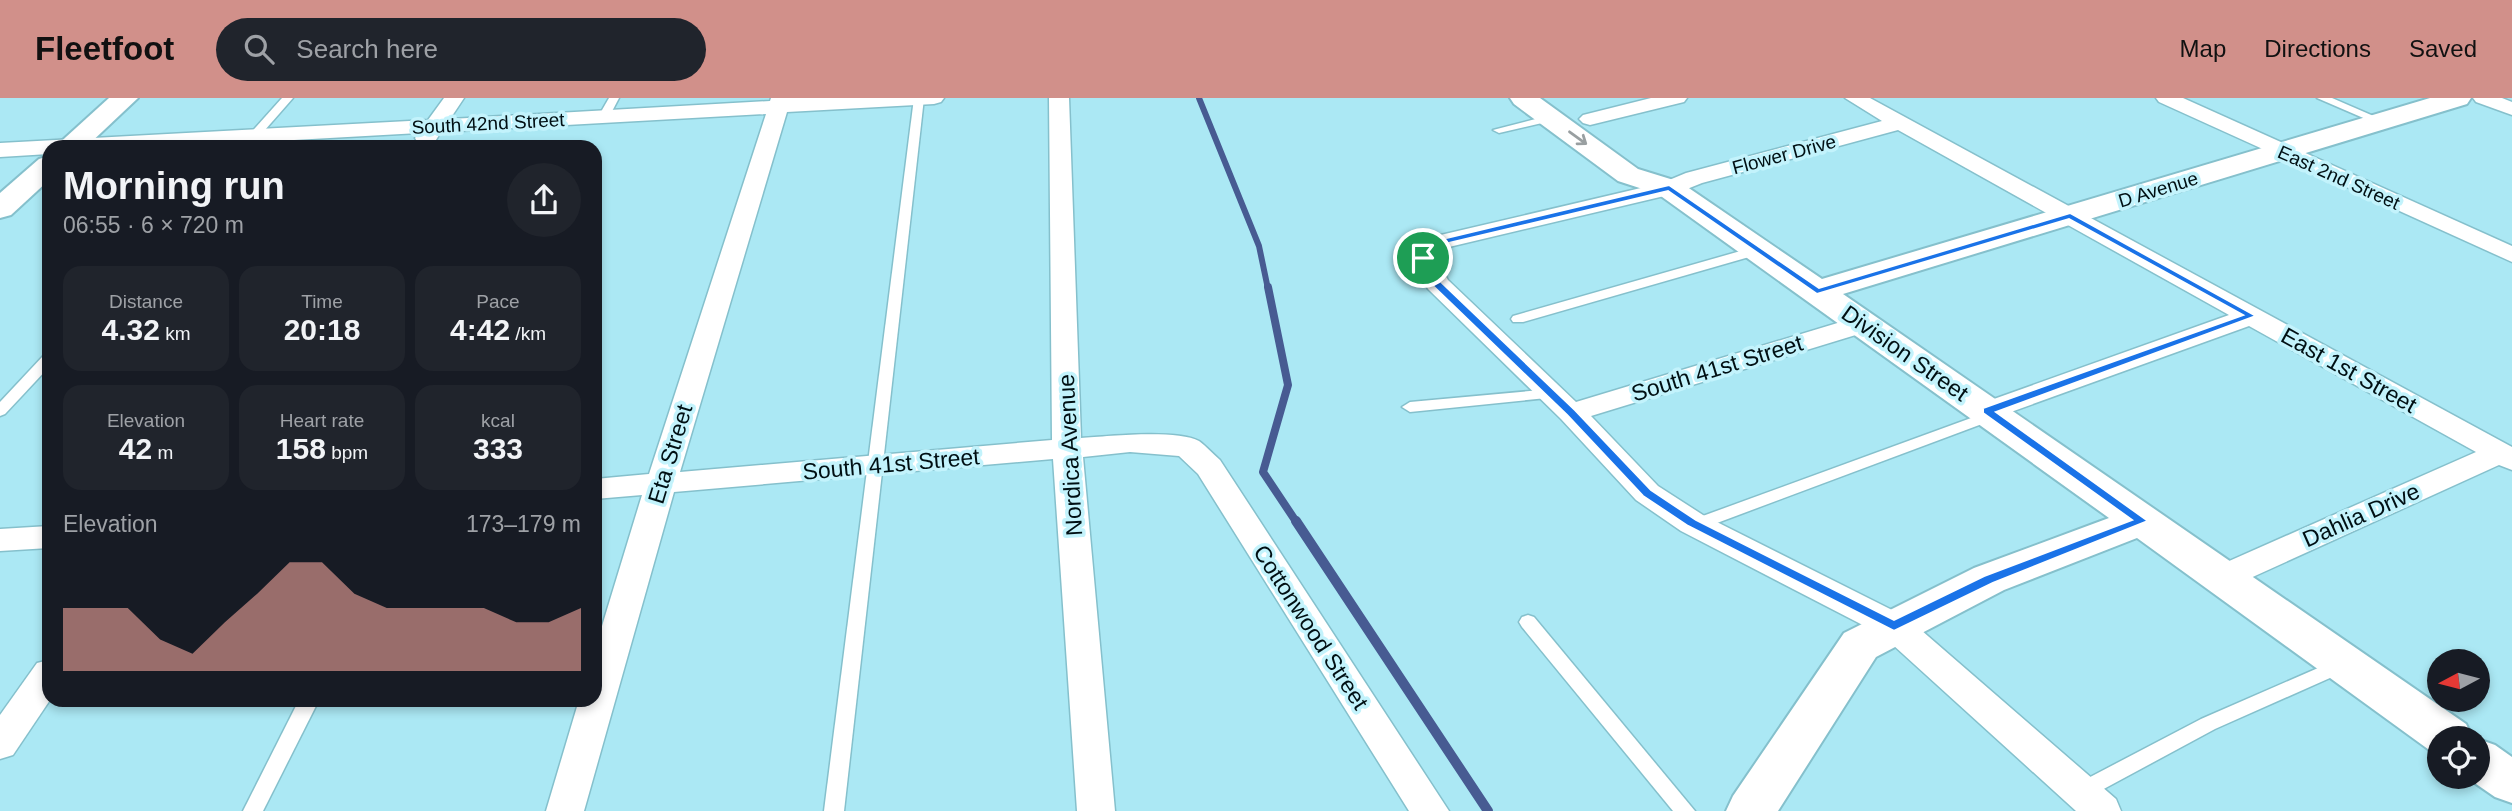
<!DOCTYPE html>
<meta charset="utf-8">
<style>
body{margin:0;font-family:Helvetica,sans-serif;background:#20242c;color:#f1f3f6;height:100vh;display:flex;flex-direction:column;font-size:26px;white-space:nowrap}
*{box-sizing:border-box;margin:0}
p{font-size:23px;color:#9ea1a6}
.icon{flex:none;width:38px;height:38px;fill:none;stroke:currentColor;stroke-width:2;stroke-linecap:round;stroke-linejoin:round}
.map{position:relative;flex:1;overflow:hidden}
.panel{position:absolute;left:42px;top:42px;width:560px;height:567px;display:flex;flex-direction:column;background:#171b24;border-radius:21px;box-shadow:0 4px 10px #0003}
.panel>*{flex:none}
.needle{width:46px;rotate:263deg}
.controls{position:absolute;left:2427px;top:551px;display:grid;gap:14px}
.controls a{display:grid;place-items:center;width:63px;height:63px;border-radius:50%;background:#171b24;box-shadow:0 4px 10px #0003;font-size:35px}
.pin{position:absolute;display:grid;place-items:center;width:60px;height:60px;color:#fff;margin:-30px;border:4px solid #fff;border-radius:50%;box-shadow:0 2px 7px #0007}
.round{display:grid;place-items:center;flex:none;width:74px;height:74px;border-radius:37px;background:#20242c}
.overview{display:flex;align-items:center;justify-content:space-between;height:119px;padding:0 21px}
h1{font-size:38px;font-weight:700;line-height:52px}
.metrics{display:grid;grid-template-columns:repeat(3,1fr);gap:10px;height:119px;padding:7px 21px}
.metrics div{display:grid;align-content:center;border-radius:18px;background:#20242c;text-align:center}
.metrics b{font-size:30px;font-weight:700}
.metrics small{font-size:19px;font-weight:400}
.metrics p{font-size:19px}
.chart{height:196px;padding:14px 21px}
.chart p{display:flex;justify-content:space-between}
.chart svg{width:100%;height:126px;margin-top:7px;fill:#d1908a;opacity:.7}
header{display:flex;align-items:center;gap:42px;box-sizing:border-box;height:98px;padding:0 35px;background:#d1908a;color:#111}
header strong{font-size:33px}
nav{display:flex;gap:38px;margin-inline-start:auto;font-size:24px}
.search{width:490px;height:63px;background:#20242c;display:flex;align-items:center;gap:18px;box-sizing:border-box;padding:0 24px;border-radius:38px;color:#9ea1a6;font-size:26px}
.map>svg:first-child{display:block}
</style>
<header>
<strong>Fleetfoot</strong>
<div class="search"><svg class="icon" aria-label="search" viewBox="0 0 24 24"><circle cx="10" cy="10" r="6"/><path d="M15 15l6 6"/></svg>Search here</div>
<nav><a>Map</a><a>Directions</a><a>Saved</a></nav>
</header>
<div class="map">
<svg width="2512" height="713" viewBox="0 0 2512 713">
<rect width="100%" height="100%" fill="#abe8f4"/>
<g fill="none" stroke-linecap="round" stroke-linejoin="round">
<path stroke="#475b92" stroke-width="6" d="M1199,0L1259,148L1268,191"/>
<path stroke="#475b92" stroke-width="8" d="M1268,189L1288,287L1263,374L1297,425"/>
<path stroke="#475b92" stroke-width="10" d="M1296,423L1488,713"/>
<g stroke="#85c0cc" stroke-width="3">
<g id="lane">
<path d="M282,0H293L250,49H238Z"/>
<path d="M609,0H619L608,21H600L598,19Z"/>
<path d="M914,0H924L844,713H824Z"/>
<path d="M2317,0H2332L2385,23L2375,25Z"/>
<path d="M1551,17L1555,18V22L1499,35L1493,32Z"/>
<path d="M1758,148L1763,149V155L1523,224H1513L1511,221L1513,218Z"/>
<path d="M49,256V269L5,316L0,318V304L44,257Z"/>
<path d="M1552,291L1559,296L1557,299L1410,314L1402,309L1410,304Z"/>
<path d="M1993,312L1998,314L2001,317L1998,320L1701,431L1695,433L1687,427L1689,423Z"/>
<path d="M1528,517L1534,519L1695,713H1673L1522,529L1519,524L1522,519Z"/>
<path d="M2341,560L2348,562L2350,567L2348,572L2215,631L2087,700L2080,702L2073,700L2070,694L2073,688L2201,621Z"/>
<path d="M299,602H319L263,713H243Z"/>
</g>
</g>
<g stroke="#85c0cc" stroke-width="3">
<g id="street">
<path d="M444,0H464L450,21L770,3L771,0H944L941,4L934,6L787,14L680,374L1052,342L1049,0H1069L1081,340C1107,338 1178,331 1199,343C1206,348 1213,356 1220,362L1449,713H1409L1198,376L1179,358L1130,354L1083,359L1115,713H1077L1053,361L674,394L584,713H546L579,602H595V551L642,397L595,401V381L649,376L766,16L441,34L434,45H418L415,40L419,35L171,49H49V56L0,59V45L428,22Z"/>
<path d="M1651,0H1687L1684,4L1590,27L1583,25L1579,21L1583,17Z"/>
<path d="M1845,0H1870L2512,349V372L2499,367L2235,487L2223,491L2211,487L2207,479L2211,471L2476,354L2249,228L1997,319L1987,322L1977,319L1973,313L1977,307L2229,217L1898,32L1702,85L1677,95L1449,149L1436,161L1448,182L1576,304L1854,220L1863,218L1872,220L1876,226L1872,232L1591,318L1658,388L1703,417L1906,519L2116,701L2121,713H2076L1882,537L1681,433L1636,402L1561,321L1428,191L1411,160L1432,139L1662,85L1686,75L1882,23Z"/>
<path d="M2156,0H2183L2512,148V164L2159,4Z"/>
<path d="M2473,0H2502L2512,4V17L2476,4Z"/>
<path d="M49,428V450L0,453V431Z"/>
<path d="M49,562L50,602L13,657L0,661V617L37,565Z"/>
</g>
</g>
<g stroke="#85c0cc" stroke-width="4">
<g id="secondary">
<path d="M109,0H138L86,49H55Z"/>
<path d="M1510,0H1540L1638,71L1680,84L1822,181L2430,0H2471L2467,6L1843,196L2466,626L2473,640H2440V656L2432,654L2137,440L2004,492L1876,559L1778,713H1726L1733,698L1844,535L1974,470L2109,420L1658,96L1618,83L1514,6Z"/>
<path d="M49,58V82L11,117L0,120V95L39,61Z"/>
<path d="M2478,641L2495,647L2512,659V705L2495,699L2466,679H2478Z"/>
</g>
</g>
<use href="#lane" fill="#fff" fill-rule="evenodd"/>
<use href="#street" fill="#fff" fill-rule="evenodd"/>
<use href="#secondary" fill="#fff" fill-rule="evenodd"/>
</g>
<defs><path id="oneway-shaft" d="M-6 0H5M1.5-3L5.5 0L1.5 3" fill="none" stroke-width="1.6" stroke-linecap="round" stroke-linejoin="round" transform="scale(1.75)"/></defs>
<use stroke="#999fa1" href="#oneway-shaft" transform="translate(1578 40) rotate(36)"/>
<path fill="#1a73e8" stroke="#fff" stroke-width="2" fill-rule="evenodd" d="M1669,87L1819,190L2070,115L2256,218L1996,314L2148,423L1993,485L1894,533L1688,428L1643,398L1567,317L1433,188L1419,160L1438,142ZM1668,93L1817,196L2069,121L2243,217L1983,310V315L2132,422L1984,478L1894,522L1696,422L1651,392L1575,312L1441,184L1428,160L1445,146Z"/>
<g text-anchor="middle" stroke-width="7" stroke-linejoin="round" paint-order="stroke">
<g font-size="19" fill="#000f13" stroke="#c3f3fc">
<text transform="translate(488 25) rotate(-3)" y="7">South 42nd Street</text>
<text transform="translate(1784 56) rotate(-15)" y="7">Flower Drive</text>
<text transform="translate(2339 79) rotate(24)" y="7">East 2nd Street</text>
<text transform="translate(2158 91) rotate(-17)" y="7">D Avenue</text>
</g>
<g font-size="23" fill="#000f13" stroke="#c3f3fc">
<text transform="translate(1905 255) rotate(35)" y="8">Division Street</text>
<text transform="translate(1717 270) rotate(-17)" y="8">South 41st Street</text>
<text transform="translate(2349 272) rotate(29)" y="8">East 1st Street</text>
<text transform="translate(670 356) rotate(-73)" y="8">Eta Street</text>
<text transform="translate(1070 357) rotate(-93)" y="8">Nordica Avenue</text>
<text transform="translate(891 366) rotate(-5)" y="8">South 41st Street</text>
<text transform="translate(2361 417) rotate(-24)" y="8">Dahlia Drive</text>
<text transform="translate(1311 529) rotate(57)" y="8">Cottonwood Street</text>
</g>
</g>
</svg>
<div class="controls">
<a><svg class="needle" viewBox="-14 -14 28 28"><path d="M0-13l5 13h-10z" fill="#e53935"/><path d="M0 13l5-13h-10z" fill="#9ea1a6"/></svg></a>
<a><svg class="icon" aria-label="locate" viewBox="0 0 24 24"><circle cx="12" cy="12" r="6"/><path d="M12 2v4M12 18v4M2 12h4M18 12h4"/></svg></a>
</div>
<div class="pin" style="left:1423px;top:160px;background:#1e9e55"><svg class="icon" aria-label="arrive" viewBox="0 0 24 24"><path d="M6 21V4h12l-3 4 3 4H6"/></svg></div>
<section class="panel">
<div class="overview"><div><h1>Morning run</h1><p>06:55 · 6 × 720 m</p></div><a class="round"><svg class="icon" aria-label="share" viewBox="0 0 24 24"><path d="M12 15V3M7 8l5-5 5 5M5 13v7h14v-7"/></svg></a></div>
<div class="metrics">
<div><p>Distance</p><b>4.32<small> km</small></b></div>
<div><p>Time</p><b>20:18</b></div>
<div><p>Pace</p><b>4:42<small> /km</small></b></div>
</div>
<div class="metrics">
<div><p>Elevation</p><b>42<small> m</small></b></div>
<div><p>Heart rate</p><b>158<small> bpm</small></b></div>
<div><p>kcal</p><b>333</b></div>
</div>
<div class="chart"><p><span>Elevation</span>173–179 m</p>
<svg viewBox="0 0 160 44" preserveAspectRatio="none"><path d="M0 44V22L10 22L20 22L30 33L40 38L50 27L60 17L70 6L80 6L90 17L100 22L110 22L120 22L130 22L140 27L150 27L160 22V44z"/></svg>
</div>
</section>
</div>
